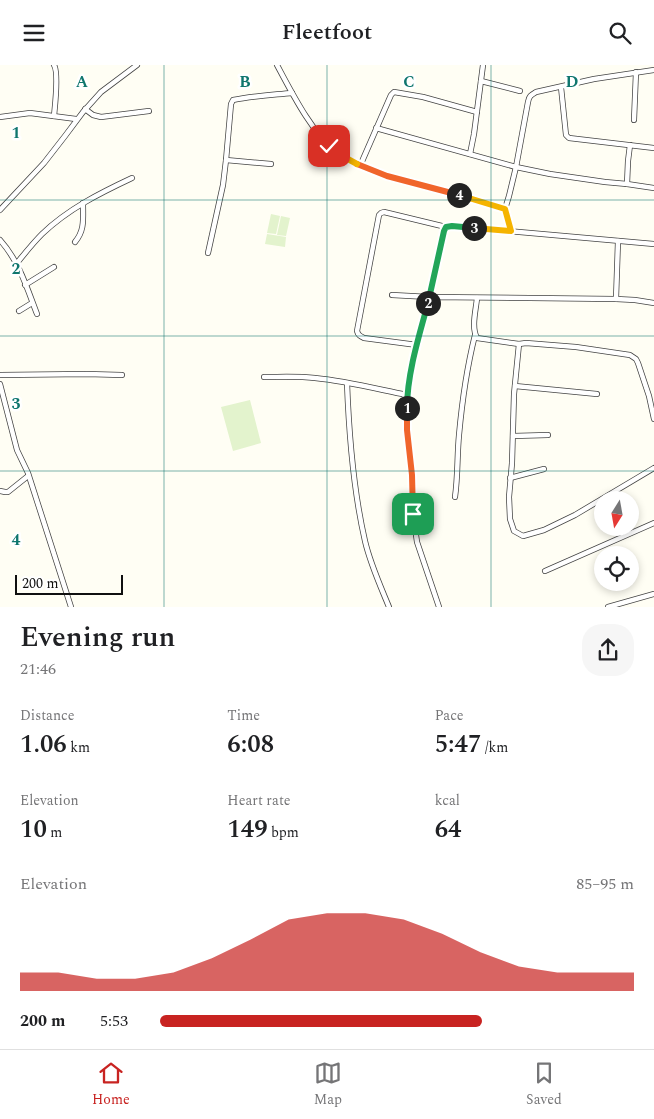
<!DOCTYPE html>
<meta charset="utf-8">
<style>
body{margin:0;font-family:Spectral,serif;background:#f6f6f6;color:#202124;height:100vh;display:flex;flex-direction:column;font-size:19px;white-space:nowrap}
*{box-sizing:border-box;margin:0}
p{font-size:16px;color:#757577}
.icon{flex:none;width:28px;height:28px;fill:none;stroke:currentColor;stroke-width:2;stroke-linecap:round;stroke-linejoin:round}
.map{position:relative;height:542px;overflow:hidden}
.side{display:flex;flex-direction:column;background:#fff;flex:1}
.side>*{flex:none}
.needle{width:32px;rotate:191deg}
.tools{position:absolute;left:594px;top:426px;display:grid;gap:10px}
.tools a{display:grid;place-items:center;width:45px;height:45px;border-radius:50%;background:#fff;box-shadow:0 2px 8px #0003;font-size:25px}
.scale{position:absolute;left:15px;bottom:12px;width:108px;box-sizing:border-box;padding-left:5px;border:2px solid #101010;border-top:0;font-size:14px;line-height:18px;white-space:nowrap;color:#101010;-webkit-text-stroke:4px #fff;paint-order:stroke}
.pin{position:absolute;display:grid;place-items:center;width:42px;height:42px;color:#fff;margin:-21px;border-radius:10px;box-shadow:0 2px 8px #0006}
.km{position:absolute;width:25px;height:25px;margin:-12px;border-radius:50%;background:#222;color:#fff;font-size:14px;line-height:25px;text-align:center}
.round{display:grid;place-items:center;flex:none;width:52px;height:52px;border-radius:20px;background:#f6f6f6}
.summary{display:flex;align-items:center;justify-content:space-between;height:85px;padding:0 20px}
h1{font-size:28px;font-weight:600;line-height:38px}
.stats{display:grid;grid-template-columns:repeat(3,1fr);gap:8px;height:85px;padding:5px 20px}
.stats div{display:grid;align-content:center}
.stats b{font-size:25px;font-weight:600}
.stats small{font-size:14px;font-weight:400}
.stats p{font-size:14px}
.chart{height:140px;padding:10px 20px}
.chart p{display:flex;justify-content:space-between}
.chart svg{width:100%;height:90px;margin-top:5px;fill:#c82321;opacity:.7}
ul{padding:0 20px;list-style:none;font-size:16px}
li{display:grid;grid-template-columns:80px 60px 1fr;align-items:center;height:38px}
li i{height:12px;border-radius:6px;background:#c82321}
header{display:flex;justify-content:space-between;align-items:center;height:65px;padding:0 20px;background:#fff;font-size:22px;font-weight:600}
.tabs{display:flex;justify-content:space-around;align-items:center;height:70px;border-top:1px solid #e0e0e0;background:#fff;font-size:14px;color:#757577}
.tabs a{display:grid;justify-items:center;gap:2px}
.tabs .on{color:#c82321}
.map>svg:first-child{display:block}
</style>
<header><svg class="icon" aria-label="menu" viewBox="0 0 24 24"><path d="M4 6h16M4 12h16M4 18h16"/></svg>Fleetfoot<svg class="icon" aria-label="search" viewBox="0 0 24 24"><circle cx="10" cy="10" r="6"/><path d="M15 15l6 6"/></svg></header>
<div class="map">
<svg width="654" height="542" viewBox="0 0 654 542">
<rect width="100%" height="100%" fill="#fffef4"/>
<g fill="#e3f3cd">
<path d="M271,149L280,151L276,169L267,168Z"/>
<path d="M281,151L290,153L286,171L277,170Z"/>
<path d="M267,169L286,172L285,182L265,179Z"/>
<path d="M250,335L261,378L233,386L221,342Z"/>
</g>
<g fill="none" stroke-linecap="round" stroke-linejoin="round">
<g stroke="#434343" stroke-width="6">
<g id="minor">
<path d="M54,0C59,8 55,40 54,51"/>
<path d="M277,0C292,28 312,68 337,88C360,106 395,113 423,120C449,126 475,133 500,142L505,144L511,166"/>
<path d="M481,16L520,26"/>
<path d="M561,22L566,70L569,73L654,83"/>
<path d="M85,44L93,50L101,52L149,46"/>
<path d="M0,52L30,48L76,54"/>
<path d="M634,55L636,7"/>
<path d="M376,63L516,102L550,109L605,117L627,119L654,123"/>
<path d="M470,89L474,69L483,0"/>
<path d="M226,95L271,99"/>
<path d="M360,101L391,30L394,27L423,32L477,47"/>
<path d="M627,119L628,96L630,80"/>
<path d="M505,144L509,131L516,102L528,37C529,31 531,30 536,27L594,14L654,5"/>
<path d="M0,145L44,98L65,71L83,47L101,27L137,0"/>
<path d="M0,175C19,196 27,223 37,249"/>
<path d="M75,177C85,165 83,154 83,138"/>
<path d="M208,188L223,120L226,95L231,39L233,35C252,31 272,30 292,28"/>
<path d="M17,198C25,188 33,178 42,169C68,144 100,128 132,113"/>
<path d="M25,220L54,202"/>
<path d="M392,230L429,232L444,166L446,162L452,161L654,179"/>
<path d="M477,233C476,245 471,262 477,273L519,279L526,278L576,282L630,290L636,294L638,298L649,331L654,354"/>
<path d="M616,234L618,176"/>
<path d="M19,246L32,238"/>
<path d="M519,279L514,329L512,398L509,432L510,454L514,466L523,471L544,465L575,450L654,403"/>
<path d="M417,280L364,273C360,271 358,270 357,266L379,150L381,148L384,147L446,162"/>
<path d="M0,310L87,309L122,310"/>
<path d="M264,312C281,312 298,311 315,313C346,316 377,324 407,330"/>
<path d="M347,318C349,371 353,424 365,476C370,498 380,520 389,542"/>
<path d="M0,319L17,385L28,408L71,542"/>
<path d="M515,321L597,329"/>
<path d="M513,371L548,370"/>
<path d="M510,413L544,404"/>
<path d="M0,426L5,427H8L28,411"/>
<path d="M455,432C458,411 457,391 459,370C462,337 467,302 475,270"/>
<path d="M545,506L654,458"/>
<path d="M439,542L417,477L413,449L412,410L407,365V330L417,280L429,232L616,234L635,235L654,238"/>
<path d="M608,542L654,529"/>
</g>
</g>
<use href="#minor" stroke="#fff" stroke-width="4.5"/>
</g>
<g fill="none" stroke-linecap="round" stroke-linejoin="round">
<g stroke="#fff" stroke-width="10">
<path id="split-1" d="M407,343V365L412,410L413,449"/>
</g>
<g stroke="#fff" stroke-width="10">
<path id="split-2" d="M407,343C407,309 419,271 428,238"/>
</g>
<g stroke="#fff" stroke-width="10">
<path id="split-3" d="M428,238L444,166L446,162L452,161L474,163"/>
</g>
<g stroke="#fff" stroke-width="10">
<path id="split-4" d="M459,130L505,144L511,166L474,163"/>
</g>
<g stroke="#fff" stroke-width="10">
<path id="split-5" d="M357,99L387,111L459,130"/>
</g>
<g stroke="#fff" stroke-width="10">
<path id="split-6" d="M329,81L337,88L357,99"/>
</g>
<use href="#split-1" stroke="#f0652b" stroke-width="6"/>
<use href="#split-2" stroke="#22a559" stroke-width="6"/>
<use href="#split-3" stroke="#22a559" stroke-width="6"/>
<use href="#split-4" stroke="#f5b400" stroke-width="6"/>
<use href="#split-5" stroke="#f0652b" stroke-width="6"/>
<use href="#split-6" stroke="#f5b400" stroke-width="6"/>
</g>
<path fill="none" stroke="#0f766e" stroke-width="1" stroke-opacity="0.55" d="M164,0V542M327,0V542M491,0V542M0,135H654M0,271H654M0,406H654"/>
<g font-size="16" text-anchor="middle" font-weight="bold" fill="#0f766e" stroke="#fff" stroke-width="5" stroke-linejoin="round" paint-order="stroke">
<text x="82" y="22">A</text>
<text x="245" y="22">B</text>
<text x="409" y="22">C</text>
<text x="572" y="22">D</text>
<text x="16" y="73">1</text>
<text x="16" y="209">2</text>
<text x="16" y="344">3</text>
<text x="16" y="480">4</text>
</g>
</svg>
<div class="tools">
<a><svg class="needle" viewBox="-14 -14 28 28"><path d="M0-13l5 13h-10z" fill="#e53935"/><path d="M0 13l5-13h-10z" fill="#757577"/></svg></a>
<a><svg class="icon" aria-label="locate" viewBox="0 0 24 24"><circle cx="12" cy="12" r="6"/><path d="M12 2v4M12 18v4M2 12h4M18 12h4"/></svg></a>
</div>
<div class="scale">200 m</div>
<div class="pin" style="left:413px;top:449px;background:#1e9e55"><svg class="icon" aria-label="arrive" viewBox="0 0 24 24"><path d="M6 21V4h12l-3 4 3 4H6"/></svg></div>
<div class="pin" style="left:329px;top:81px;background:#d93025"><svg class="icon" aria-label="check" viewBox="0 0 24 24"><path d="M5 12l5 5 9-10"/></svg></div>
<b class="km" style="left:407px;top:343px">1</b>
<b class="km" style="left:428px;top:238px">2</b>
<b class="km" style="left:474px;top:163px">3</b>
<b class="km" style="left:459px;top:130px">4</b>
</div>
<section class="side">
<div class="summary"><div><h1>Evening run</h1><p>21:46</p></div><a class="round"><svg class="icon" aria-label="share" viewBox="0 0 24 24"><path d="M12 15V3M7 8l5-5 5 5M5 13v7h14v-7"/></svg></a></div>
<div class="stats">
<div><p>Distance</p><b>1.06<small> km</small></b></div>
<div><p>Time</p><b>6:08</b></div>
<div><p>Pace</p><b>5:47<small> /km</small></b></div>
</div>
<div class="stats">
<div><p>Elevation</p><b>10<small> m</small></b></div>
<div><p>Heart rate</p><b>149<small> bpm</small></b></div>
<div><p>kcal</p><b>64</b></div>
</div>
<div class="chart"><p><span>Elevation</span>85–95 m</p>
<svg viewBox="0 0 160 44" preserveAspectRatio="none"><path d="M0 44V35L10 35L20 38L30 38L40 35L50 28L60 19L70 9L80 6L90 6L100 9L110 16L120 25L130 32L140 35L150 35L160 35V44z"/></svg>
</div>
<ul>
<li><b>200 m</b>5:53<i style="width:68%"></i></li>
</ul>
</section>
<nav class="tabs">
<a class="on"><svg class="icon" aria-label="home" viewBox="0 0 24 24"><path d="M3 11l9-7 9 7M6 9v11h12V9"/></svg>Home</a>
<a><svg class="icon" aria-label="map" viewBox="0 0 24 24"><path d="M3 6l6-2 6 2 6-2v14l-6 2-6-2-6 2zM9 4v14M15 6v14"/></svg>Map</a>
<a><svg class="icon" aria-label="saved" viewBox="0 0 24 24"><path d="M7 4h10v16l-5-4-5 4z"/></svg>Saved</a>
</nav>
